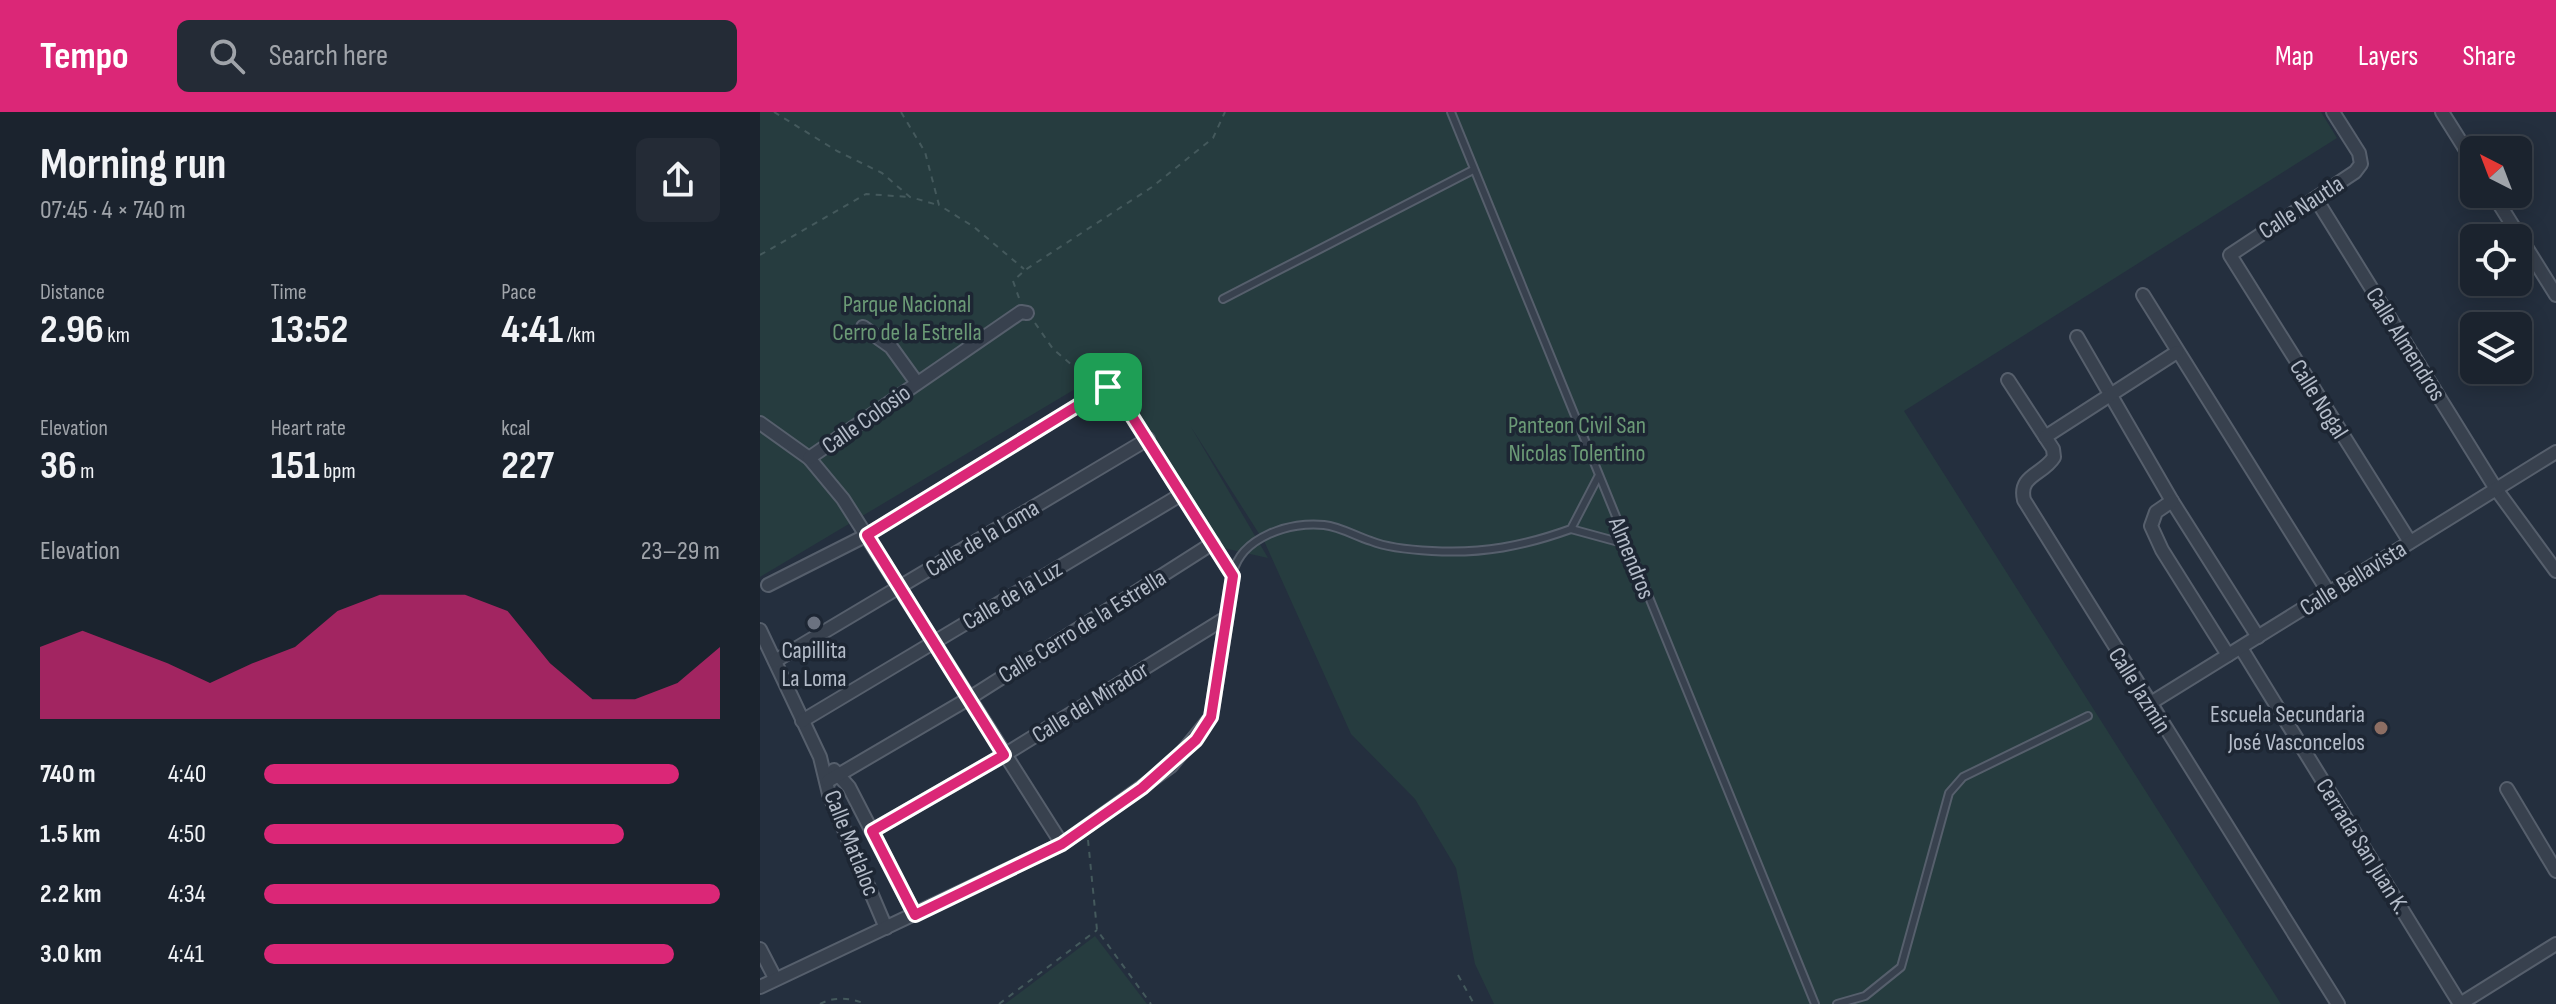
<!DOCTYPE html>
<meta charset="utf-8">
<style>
body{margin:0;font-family:"Sofia Sans Condensed",sans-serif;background:#242b36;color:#f1f3f6;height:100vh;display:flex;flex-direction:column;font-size:30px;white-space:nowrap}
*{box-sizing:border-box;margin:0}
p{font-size:26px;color:#a0a4aa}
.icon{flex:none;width:44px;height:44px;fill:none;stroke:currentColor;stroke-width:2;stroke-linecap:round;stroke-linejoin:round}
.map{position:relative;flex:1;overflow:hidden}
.side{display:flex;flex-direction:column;background:#1b232e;width:760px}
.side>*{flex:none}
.needle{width:52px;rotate:318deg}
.fabs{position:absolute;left:1700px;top:24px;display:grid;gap:16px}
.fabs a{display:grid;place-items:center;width:72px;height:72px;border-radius:12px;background:#1b232e;box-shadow:0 4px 20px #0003,0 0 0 2px #39404a;font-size:40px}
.pin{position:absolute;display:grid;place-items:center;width:68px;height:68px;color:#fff;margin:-34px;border-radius:16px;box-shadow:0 4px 12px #0006}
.round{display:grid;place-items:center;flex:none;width:84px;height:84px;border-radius:12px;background:#242b36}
.head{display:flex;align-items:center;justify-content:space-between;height:136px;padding:0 40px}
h1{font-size:44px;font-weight:700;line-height:60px}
.figures{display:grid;grid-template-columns:repeat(3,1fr);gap:12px;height:136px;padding:8px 40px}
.figures div{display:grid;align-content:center}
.figures b{font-size:40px;font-weight:700}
.figures small{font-size:22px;font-weight:400}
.figures p{font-size:22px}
.chart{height:224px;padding:16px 40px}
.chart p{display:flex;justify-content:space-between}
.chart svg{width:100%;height:144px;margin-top:8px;fill:#db2777;opacity:.7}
ul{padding:0 40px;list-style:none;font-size:26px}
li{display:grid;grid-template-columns:128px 96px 1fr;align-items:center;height:60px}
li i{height:20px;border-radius:10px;background:#db2777}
header{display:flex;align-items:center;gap:48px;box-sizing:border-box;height:112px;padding:0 40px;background:#db2777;color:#fff}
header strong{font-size:38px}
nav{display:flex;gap:44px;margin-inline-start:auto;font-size:28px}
.search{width:560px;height:72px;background:#242b36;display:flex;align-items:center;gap:20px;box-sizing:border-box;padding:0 28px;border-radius:12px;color:#a0a4aa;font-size:30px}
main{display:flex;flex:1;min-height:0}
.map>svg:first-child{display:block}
</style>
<header>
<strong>Tempo</strong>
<div class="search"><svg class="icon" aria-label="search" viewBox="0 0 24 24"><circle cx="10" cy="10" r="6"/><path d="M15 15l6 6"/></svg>Search here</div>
<nav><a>Map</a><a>Layers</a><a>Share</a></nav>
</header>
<main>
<section class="side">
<div class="head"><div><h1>Morning run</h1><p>07:45 · 4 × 740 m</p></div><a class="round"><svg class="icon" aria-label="share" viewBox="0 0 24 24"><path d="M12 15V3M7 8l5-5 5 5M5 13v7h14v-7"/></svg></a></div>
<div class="figures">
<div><p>Distance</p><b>2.96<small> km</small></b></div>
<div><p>Time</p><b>13:52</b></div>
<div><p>Pace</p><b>4:41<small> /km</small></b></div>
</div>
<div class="figures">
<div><p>Elevation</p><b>36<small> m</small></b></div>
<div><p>Heart rate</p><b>151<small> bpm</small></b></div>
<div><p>kcal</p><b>227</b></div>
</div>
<div class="chart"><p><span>Elevation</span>23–29 m</p>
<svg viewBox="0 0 160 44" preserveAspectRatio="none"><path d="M0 44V22L10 17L20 22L30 27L40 33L50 27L60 22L70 11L80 6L90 6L100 6L110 11L120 27L130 38L140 38L150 33L160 22V44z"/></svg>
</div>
<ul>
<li><b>740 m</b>4:40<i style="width:91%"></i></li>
<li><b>1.5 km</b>4:50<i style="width:79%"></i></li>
<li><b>2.2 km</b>4:34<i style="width:100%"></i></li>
<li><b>3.0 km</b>4:41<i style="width:90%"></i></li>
</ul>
</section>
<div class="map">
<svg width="1796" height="892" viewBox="0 0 1796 892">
<rect width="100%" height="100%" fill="#242f3e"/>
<g fill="#263c3f">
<path d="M0,0H1561L1577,26L1144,299L1521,892H734L715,852L696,756L655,687L591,622L505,431L431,315L508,446L459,435L365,277L354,267L337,264L0,465Z"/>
<path d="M335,824L387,892H245Z"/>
</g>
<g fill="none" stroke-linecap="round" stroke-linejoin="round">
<g stroke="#565f6c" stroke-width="10">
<g id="lane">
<path d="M691,0L1055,892"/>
<path d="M463,187L713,58"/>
<path d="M811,417L866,432"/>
<path d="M473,461C481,425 531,409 564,413C581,415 595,424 611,429C628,436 653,438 672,439C722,442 764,434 811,417L838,365"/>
<path d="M1077,892L1105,884L1141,855L1189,681L1203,665L1328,604"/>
</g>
</g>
<g stroke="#565f6c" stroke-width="16">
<g id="street">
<path d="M1573,0L1599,41L1601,52L1595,60L1470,143L1650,430"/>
<path d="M1682,0L1714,51"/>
<path d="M1733,82L1796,183"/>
<path d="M1556,87L1736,377L1796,459"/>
<path d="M1383,183L1569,481"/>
<path d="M103,215L131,235L157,271"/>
<path d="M1317,225L1412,389L1498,525"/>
<path d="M1248,268L1293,337L1294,345C1283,363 1258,363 1264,388L1578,892"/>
<path d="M0,311L49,346L83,387L302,732"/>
<path d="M1285,325L1417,240"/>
<path d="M49,346L261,200L267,201"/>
<path d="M1412,389L1396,400L1391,414L1402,438L1468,543"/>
<path d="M0,518L60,645L69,682L126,816"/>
<path d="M1481,536L1700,892"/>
<path d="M15,549L388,327"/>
<path d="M1389,592L1796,340"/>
<path d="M42,609L422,382"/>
<path d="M74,658L89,675L155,803"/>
<path d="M68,669L208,587L453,431"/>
<path d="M1747,677L1796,759"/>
<path d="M112,719L244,643L464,507"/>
<path d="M0,837L15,866"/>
<path d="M0,875L302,732L411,654L451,605L473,464L356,279L348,275L107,423L8,473"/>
<path d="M1700,892L1796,832"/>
</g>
</g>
<g stroke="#44595c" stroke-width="2" stroke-dasharray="6 6" stroke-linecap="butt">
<path d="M14,0L77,39L122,61L150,85L178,93"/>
<path d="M141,0L165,40L179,93L214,115L264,157"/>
<path d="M0,143L106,82L149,85"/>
<path d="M259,186L253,169L265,158L392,75L453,26L465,0"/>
<path d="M275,211L293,237L331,269"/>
<path d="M328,728L337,818L391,892"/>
<path d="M698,863L714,892"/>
<path d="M60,892C75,884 90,886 106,892"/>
<path d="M239,892L337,818"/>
</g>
<use href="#lane" stroke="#38414e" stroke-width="6"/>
<use href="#street" stroke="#38414e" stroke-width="12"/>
</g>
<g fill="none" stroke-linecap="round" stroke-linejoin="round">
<g stroke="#fff" stroke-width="16">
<path id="route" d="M348,275L356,279L473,464L451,605L436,628L382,676L302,732L155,803L112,719L244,643L107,423Z"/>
</g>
<use href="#route" stroke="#db2777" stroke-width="10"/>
</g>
<circle fill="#6b7280" stroke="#1d2633" stroke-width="3" cx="54" cy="511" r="8"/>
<circle fill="#8d6e63" stroke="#1d2633" stroke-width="3" cx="1621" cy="616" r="8"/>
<g text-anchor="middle" stroke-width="7" stroke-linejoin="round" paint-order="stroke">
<g font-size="24" fill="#b4bcc9" stroke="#1d2633">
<text transform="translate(1541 95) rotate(-33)" y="8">Calle Nautla</text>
<text transform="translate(1646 232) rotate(58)" y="8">Calle Almendros</text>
<text transform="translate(1559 287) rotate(58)" y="8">Calle Nogal</text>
<text transform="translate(106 307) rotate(-35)" y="8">Calle Colosio</text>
<text transform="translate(222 426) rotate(-31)" y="8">Calle de la Loma</text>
<text transform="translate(872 446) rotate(68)" y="8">Almendros</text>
<text transform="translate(1593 466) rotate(-32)" y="8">Calle Bellavista</text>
<text transform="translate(252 483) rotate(-31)" y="8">Calle de la Luz</text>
<text transform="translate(322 514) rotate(-32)" y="8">Calle Cerro de la Estrella</text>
<text transform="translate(1380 578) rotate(58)" y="8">Calle Jazmín</text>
<text transform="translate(330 590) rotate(-32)" y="8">Calle del Mirador</text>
<text transform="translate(92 731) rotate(68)" y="8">Calle Matlaloc</text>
<text transform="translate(1603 734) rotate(58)" y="8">Cerrada San Juan K.</text>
</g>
<g font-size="24" fill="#6b9a76" stroke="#1d2633">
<text x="147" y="200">Parque Nacional<tspan x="147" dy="28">Cerro de la Estrella</tspan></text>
<text x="817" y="321">Panteon Civil San<tspan x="817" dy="28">Nicolas Tolentino</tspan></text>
</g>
<g font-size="24" fill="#b4bcc9" stroke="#1d2633">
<text x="54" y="546">Capillita<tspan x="54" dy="28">La Loma</tspan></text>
<text x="1605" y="610" text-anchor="end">Escuela Secundaria<tspan x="1605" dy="28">José Vasconcelos</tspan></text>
</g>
</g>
</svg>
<div class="fabs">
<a><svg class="needle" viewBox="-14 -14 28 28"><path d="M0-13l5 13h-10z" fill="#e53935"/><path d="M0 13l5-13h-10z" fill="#a0a4aa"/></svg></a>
<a><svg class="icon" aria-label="locate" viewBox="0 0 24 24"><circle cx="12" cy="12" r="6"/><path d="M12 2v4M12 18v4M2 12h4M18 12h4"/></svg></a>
<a><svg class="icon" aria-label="layers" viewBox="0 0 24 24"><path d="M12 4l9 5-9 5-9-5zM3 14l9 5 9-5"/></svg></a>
</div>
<div class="pin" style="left:348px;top:275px;background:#1e9e55"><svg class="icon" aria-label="arrive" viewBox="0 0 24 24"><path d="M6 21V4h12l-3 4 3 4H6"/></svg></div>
</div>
</main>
